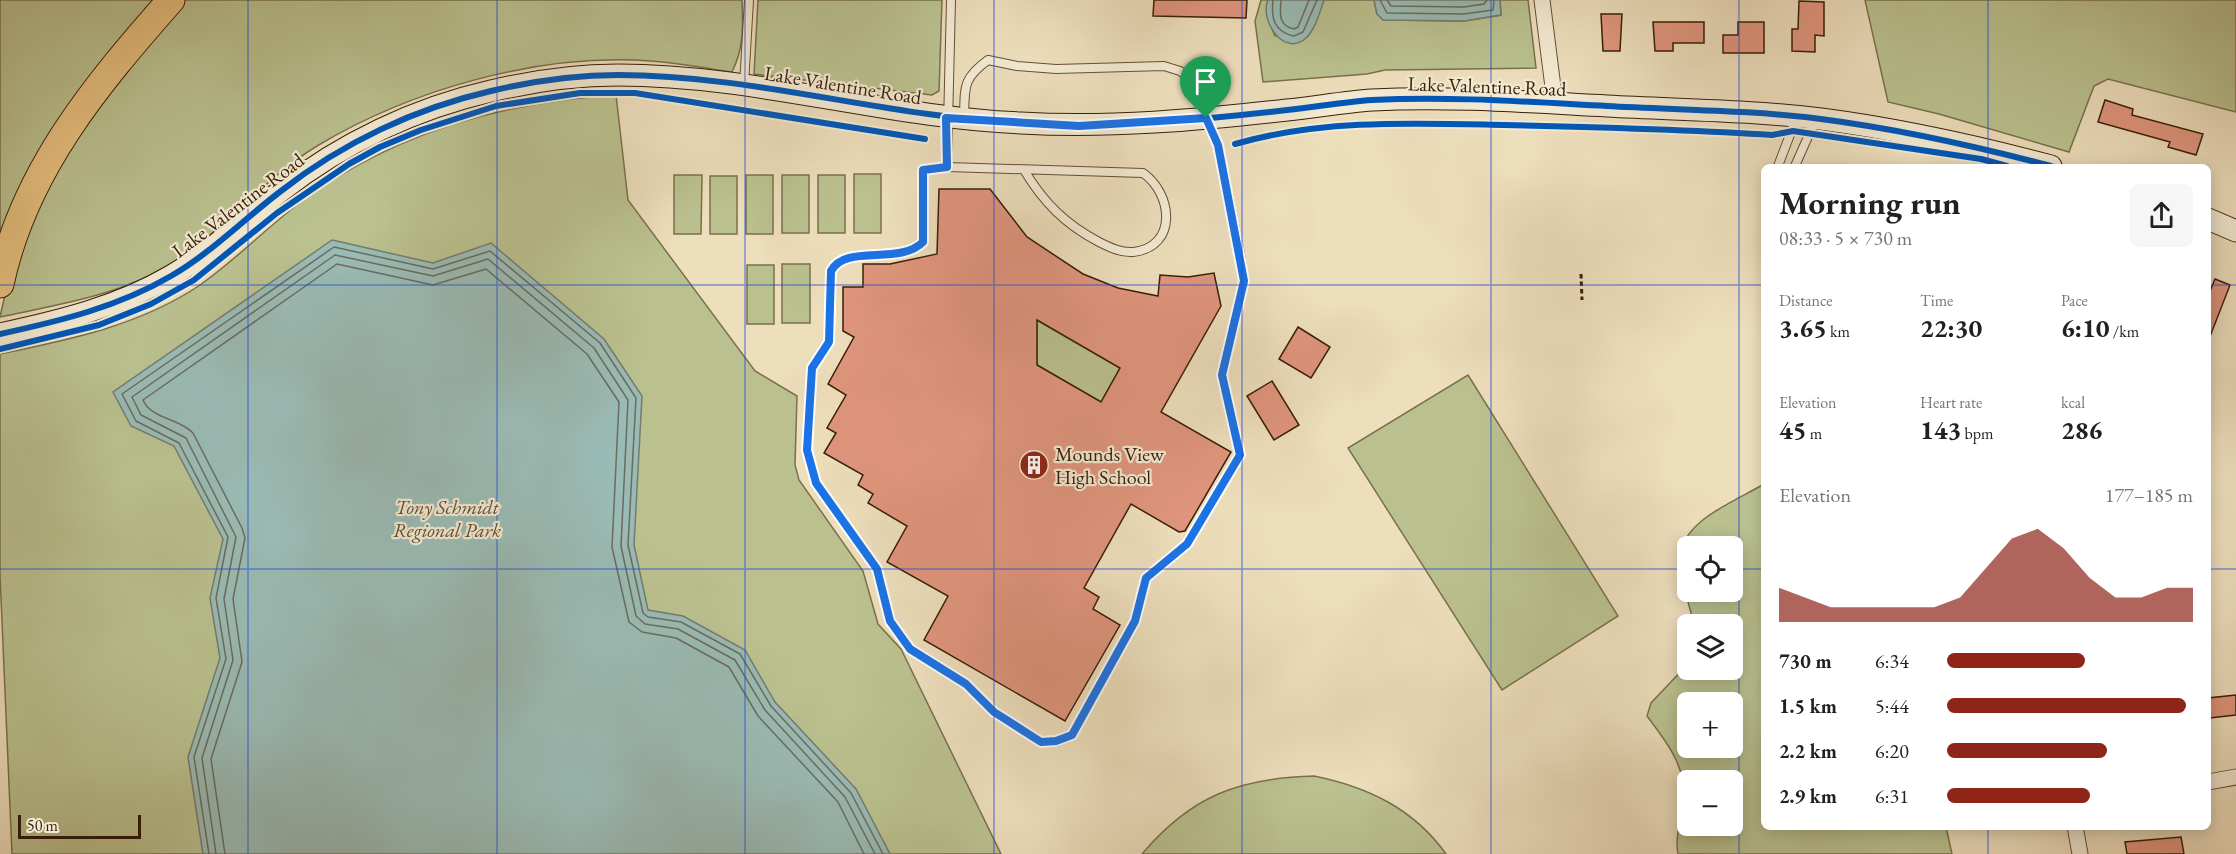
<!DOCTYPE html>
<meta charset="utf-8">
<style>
body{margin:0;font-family:"EB Garamond",serif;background:#f6f6f6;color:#202124;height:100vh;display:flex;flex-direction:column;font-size:22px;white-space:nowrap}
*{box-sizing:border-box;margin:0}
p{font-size:20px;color:#757577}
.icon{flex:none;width:33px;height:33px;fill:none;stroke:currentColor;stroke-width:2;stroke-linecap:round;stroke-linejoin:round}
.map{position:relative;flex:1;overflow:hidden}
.details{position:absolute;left:1761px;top:164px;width:450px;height:666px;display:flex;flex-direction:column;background:#fff;border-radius:9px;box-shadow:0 3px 15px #0003}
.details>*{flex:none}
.buttons{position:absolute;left:1677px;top:536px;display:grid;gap:12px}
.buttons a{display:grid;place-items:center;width:66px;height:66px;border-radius:9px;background:#fff;box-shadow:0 3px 15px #0003;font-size:30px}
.scale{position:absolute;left:18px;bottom:15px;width:123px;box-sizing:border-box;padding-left:6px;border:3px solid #391e07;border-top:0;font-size:16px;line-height:21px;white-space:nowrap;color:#391e07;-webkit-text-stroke:4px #f3ead3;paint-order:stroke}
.pin{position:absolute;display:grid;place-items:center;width:51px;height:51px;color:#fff;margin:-62px -26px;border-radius:50% 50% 50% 0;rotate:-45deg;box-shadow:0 0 6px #0007}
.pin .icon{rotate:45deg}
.round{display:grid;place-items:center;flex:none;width:63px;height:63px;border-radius:9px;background:#f6f6f6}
.overview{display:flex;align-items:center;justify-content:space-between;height:102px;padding:0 18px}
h1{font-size:33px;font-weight:700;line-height:45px}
.figures{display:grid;grid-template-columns:repeat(3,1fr);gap:9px;height:102px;padding:6px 18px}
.figures div{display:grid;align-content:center}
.figures b{font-size:26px;font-weight:700}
.figures small{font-size:16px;font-weight:400}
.figures p{font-size:16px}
.chart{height:168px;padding:12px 18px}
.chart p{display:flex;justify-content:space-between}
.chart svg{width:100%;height:108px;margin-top:6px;fill:#8f2418;opacity:.7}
ul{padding:0 18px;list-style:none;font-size:20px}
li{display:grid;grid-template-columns:96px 72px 1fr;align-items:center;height:45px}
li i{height:15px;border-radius:8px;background:#8f2418}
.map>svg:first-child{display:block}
</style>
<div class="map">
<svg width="2236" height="854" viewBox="0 0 2236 854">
<rect width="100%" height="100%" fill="#eddebc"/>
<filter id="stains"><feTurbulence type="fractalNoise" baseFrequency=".00333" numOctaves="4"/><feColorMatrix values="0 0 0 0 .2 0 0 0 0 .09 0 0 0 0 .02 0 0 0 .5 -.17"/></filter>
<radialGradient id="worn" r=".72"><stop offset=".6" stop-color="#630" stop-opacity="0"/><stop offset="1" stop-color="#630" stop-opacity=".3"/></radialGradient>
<g fill="#bac18f" stroke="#7a704b" stroke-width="1.5" fill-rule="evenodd">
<path d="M0,0H158L0,251Z"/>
<path d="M178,0H742C743,26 744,48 732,72C705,68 678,63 651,61C539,53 412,89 317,146C269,175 232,221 187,253C131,294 66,303 0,317L15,251L49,168Z"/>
<path d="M758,0H942L939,91L932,95L754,74Z"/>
<path d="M1261,0H1268L1267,16L1275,36H1308L1324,0H1374L1377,14L1384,20L1464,21L1501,15L1500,0H1528L1536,68L1385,70L1367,74L1263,82L1255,21Z"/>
<path d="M1865,0H2236V112L2108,79L2094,86L2069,152L1939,114L1888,102Z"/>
<path d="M616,95L628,200L755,371L797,396L795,465L799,480L863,571L878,624L901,649L1001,854H12L0,575V354C69,340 141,325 200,285C237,259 269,225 306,198C397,132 504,102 616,95Z"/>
<rect x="854" y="174" width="27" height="59"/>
<path d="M674,175H702L701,234H674Z"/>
<rect x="746" y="175" width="27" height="59"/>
<rect x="782" y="175" width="27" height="58"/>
<rect x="818" y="175" width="27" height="58"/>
<rect x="710" y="176" width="27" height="58"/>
<rect x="782" y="264" width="28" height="59"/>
<rect x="747" y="265" width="27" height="59"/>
<path d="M1037,320L1120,368L1101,402L1037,365Z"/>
<path d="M1468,375L1618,616L1502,690L1348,448Z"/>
<path d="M1764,484V826L1946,827L1952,854H1678C1674,833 1684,815 1684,794C1684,763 1665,740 1647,716L1651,703L1687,665L1688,669H1732V624H1694C1689,603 1680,581 1680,559C1680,521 1736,501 1764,484ZM1688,546H1732V591H1688ZM1688,702H1732V747H1688ZM1688,780H1732V825H1688Z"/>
<path d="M1314,776C1368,787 1414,809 1446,854H1142C1191,796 1239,778 1314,776Z"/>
</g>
<g fill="#9abbb5" stroke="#737c6f" stroke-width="1.5">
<path d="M1268,0H1324C1320,12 1315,30 1306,38C1284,58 1259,20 1268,0Z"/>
<path d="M1374,0H1500L1501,15L1464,21L1383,20L1377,14Z"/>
<path d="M332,240L433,263L491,243L604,339L642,396L634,545L648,610L683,616L745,650L775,702L856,789L890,854H203L188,757L220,658L210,598L223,539L174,446L131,426L113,392Z"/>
</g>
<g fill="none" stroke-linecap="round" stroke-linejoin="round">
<g stroke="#6a6c5e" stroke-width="1.5">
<path d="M1273,0C1271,18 1274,32 1294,36L1303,32L1317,0"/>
<path d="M1281,0C1280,13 1278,26 1294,29L1298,27L1309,0"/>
<path d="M1380,0L1387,13L1464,14L1493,10L1494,0"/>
<path d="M1387,0L1391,6L1464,7L1484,4L1487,0"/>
<path d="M209,854L194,757L226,659L216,598L228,537L179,443L136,421L122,394L334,247L433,269L490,251L600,343L636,398L628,545L643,613L648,617L681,622L740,654L771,706L851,793L883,854"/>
<path d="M216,854L202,758L233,660L224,599L236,537L186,438L141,415L132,397L335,255L433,276L488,259L594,348L628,400L621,546L636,616L645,624L678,629L735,660L765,710L845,797L875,854"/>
<path d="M225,854L211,759L242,662L233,599L245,538L242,528L193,433C179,418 151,419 143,400L337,264L433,285L486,269L587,354L619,402L612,547L629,622L642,632L676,638L729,667L758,716L838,802L864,854"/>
</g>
</g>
<g fill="#df957d" stroke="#391e07" stroke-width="1.5" fill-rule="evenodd">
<path d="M1154,0H1247L1246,18L1153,16Z"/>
<path d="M1799,1L1824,2V36L1815,35V52L1792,51V29H1798Z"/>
<path d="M1601,14H1622L1620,51H1603Z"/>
<path d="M1653,22H1704V43H1673V51H1655Z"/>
<path d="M1738,22H1764V53H1723V35H1738Z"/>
<path d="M2105,100L2133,109L2132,115L2203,134L2196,155L2168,147L2170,142L2098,122Z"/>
<path d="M939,189H990L1027,237L1083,274L1118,288L1158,296L1160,275L1188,277L1214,273L1221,306L1161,412L1231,452L1185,531L1179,532L1131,504L1084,588L1099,597L1093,609L1120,625L1065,721L924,640L948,596L887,562L907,526L868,503L873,494L858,485L863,475L824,453L836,433L827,428L846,395L828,384L854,337L843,331V287H863V264H890L937,254ZM1037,320L1120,368L1101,402L1037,365Z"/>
<path d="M2215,279L2230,285L2209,339L2208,296Z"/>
<path d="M1298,327L1330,347L1311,378L1279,359Z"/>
<path d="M1272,381L1299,425L1274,440L1247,396Z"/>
<path d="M2236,695V715L2210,718L2208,698Z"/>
<path d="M2181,837L2184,854H2127L2125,842Z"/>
</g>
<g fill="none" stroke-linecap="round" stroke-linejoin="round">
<g stroke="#664e34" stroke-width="10">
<g id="lane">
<path d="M951,0L947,167L1143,173C1173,194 1178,247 1133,252C1121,253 1109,247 1099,242C1065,224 1044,203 1024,170"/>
<path d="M744,85L749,0"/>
<path d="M1778,166L1796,119"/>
<path d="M1795,166L1815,121"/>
<path d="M947,167L923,170V242C899,266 846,243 831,271L829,342L812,368L807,450L816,483L877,569L890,621L910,649L966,684L994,712L1041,742H1056L1072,735L1135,621L1146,578L1187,544L1240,455L1222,375L1244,281L1240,254L1218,145L1191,79L1180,71L1164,66L1056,69L1017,66L988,60C962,79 965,87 964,118"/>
</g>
</g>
<g stroke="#664e34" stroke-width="17">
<g id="street">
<path d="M1542,0L1555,103"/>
<path d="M2208,782L2236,777"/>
<path d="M2075,826L2080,854"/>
</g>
</g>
<g stroke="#391e07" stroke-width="23">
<g id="secondary">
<path d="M2208,219L2236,231"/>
<path d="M0,334C60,321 118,307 171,276C211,253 244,219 281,191C342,143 416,108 491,91C533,81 576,75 618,75C754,75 886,117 1021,123C1110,128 1199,120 1287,110C1316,107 1344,102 1372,100C1450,96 1530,102 1607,106C1678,110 1750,110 1821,119C1898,129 1975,146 2051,166"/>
</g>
</g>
<g stroke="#391e07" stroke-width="29">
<path id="highway" d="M0,284C24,171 96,85 171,0"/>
</g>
<path stroke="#391e07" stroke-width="3" stroke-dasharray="4.5 3" stroke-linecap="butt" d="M1581,274L1582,300"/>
<use href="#lane" stroke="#f3ead3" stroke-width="8"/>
<use href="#street" stroke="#f3ead3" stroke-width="15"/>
<use href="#secondary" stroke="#f3ead3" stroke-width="21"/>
<use href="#highway" stroke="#e6bf7e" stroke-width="27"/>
<g stroke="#f3ead3" stroke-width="10">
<g id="cycleway">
<path d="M1235,144C1322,119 1413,123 1503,125C1592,127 1682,129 1772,135L1793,131L1981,159L2007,166"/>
<path d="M0,334C60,321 118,307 171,276C211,253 244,219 281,191C342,143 416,108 491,91C533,81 576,75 618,75C754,75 886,117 1021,123C1110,128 1199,120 1287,110C1316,107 1344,102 1372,100C1450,96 1530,102 1607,106C1678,110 1750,110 1821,119C1898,129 1975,146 2051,166"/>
<path d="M0,349L99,325L151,304L194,280L277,213L349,164L380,147L421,130L496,106L580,93H635L925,139"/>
</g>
</g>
<use href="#cycleway" stroke="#0057b8" stroke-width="6"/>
</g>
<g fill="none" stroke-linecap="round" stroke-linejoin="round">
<g stroke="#fff" stroke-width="12">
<path id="route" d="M946,118L1079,126L1206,118L1218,145L1244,281L1222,375L1240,455L1187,544L1146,578L1135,621L1072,735L1056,741L1041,742L994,712L966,684L910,649L890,621L877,569L816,483L807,450L812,368L829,342L831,271C846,243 899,266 923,242V170L947,167Z"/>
</g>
<use href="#route" stroke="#1a73e8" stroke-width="8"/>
</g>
<path fill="none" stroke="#1d4ed8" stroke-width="1.5" stroke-opacity="0.55" d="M248,0V854M497,0V854M745,0V854M994,0V854M1242,0V854M1491,0V854M1739,0V854M1988,0V166M0,285H1764M2208,285H2236M0,569H1688M1732,569H1764M2208,569H2236M1988,826V854"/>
<defs>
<g id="building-disc" transform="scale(1.5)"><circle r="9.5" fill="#8f2418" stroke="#f3ead3"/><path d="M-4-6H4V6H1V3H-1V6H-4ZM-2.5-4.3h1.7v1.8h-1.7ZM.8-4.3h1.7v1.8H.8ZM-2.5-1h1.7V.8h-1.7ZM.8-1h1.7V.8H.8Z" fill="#fff"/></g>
</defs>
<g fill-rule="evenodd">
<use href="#building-disc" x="1034" y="465"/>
</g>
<g text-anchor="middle" stroke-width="4.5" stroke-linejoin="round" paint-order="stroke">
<g font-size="20" fill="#391e07" stroke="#f3ead3">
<text transform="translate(843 85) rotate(9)" y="7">Lake Valentine Road</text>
<text transform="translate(1487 86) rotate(2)" y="7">Lake Valentine Road</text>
<text transform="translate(238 205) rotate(-37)" y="7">Lake Valentine Road</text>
</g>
<g font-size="20" fill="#391e07" stroke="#f3ead3" text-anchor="start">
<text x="1055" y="461">Mounds View<tspan x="1055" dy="23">High School</tspan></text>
</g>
<g font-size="20" font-style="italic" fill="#604f30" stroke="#f3ead3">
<text x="447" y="514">Tony Schmidt<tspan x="447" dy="23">Regional Park</tspan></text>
</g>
</g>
<rect width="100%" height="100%" filter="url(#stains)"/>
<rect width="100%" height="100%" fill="url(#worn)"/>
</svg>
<div class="buttons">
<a><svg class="icon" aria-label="locate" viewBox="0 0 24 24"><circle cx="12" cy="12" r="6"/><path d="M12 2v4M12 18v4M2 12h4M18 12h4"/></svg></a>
<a><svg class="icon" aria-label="layers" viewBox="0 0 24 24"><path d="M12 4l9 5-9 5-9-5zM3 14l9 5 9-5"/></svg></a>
<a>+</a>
<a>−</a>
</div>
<div class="scale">50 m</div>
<div class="pin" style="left:1206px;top:118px;background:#1e9e55"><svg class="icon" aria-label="arrive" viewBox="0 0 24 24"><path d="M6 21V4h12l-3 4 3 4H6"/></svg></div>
<section class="details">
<div class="overview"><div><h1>Morning run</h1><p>08:33 · 5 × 730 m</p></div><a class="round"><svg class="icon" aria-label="share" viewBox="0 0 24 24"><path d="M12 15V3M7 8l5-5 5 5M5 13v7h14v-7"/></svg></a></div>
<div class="figures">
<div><p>Distance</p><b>3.65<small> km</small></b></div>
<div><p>Time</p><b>22:30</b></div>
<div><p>Pace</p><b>6:10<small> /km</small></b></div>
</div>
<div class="figures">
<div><p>Elevation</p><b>45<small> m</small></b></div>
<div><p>Heart rate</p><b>143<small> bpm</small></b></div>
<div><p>kcal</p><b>286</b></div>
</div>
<div class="chart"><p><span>Elevation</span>177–185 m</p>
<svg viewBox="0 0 160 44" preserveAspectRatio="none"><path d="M0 44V30L10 34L20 38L30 38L40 38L50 38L60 38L70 34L80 22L90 10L100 6L110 14L120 26L130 34L140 34L150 30L160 30V44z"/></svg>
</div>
<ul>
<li><b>730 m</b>6:34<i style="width:56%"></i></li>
<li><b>1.5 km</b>5:44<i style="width:97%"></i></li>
<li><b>2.2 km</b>6:20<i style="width:65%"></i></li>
<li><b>2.9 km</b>6:31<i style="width:58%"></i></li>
</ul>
</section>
</div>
